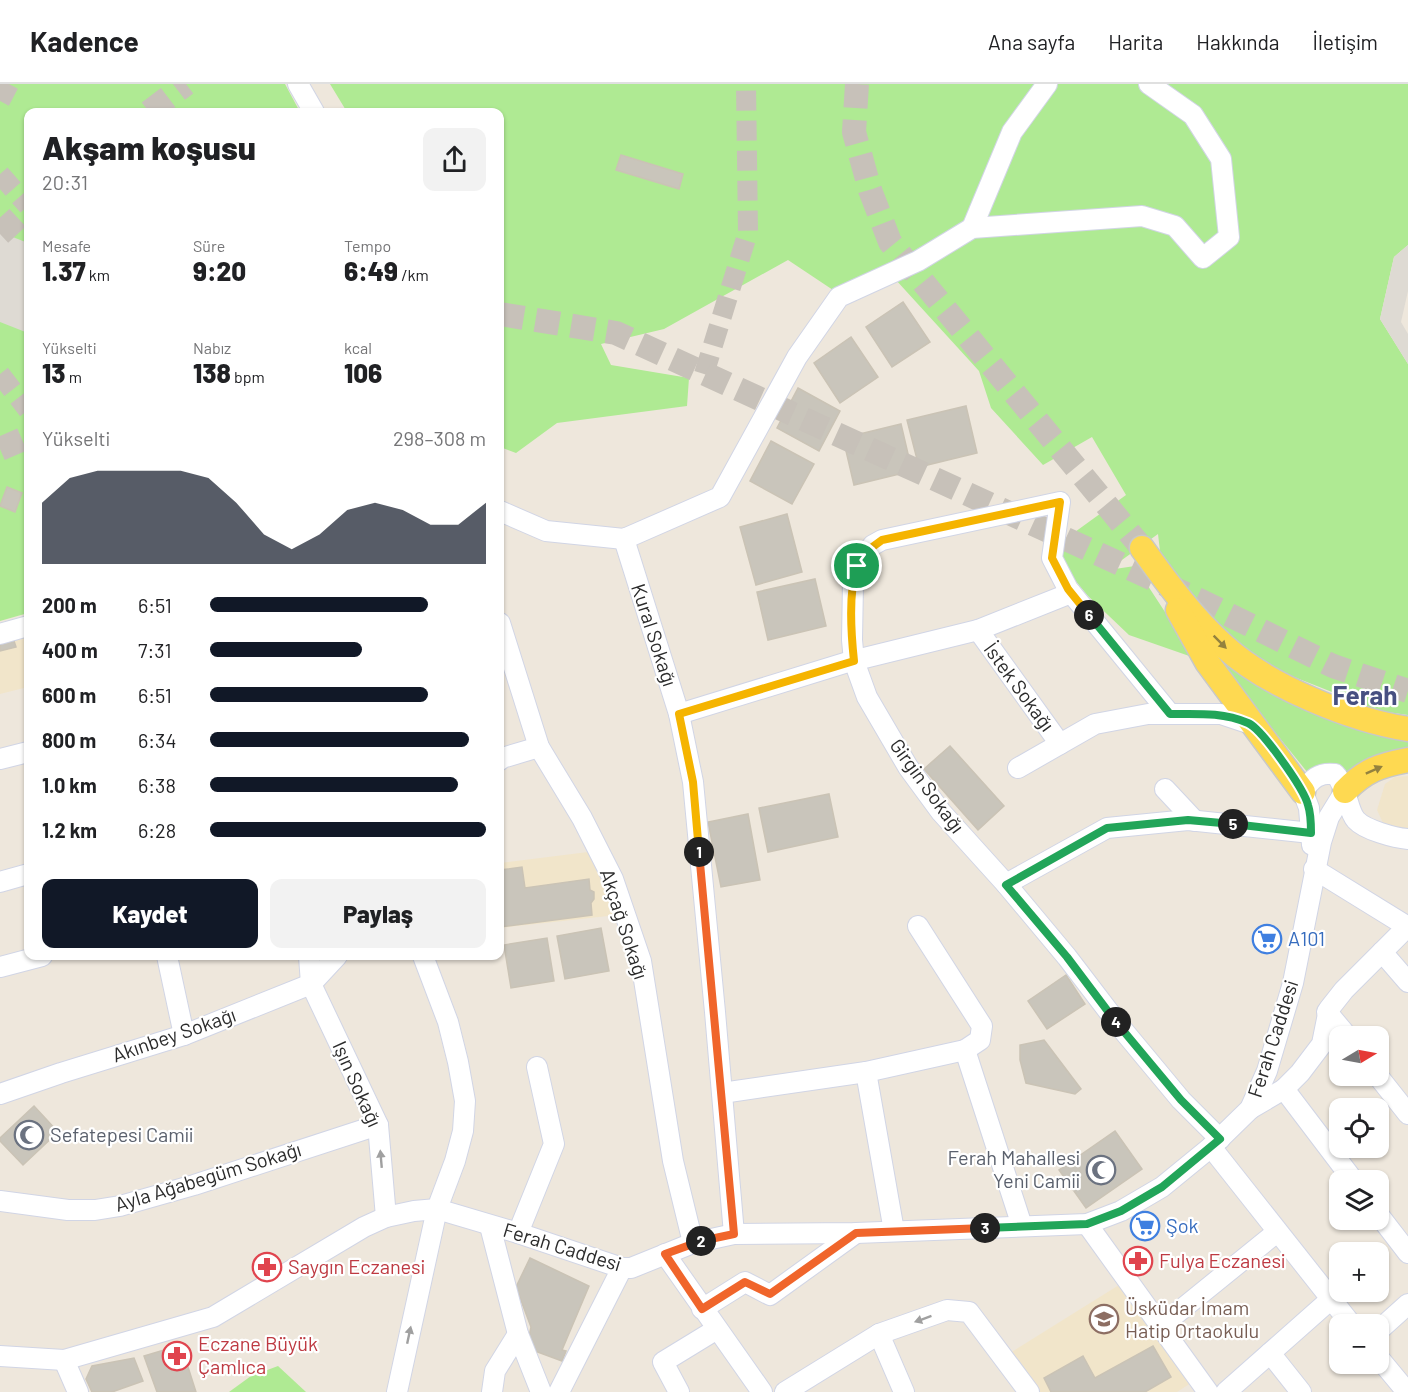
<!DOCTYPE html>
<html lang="tr">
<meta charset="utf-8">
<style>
body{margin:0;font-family:Barlow,sans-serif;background:#f2f2f2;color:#202124;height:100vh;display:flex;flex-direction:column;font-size:22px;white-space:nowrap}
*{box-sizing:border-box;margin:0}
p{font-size:20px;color:#757577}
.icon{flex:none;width:33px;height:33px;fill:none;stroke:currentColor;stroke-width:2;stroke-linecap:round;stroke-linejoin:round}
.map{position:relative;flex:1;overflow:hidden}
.drawer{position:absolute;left:24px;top:24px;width:480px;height:852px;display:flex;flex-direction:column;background:#fff;border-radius:12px;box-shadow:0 2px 4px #0004}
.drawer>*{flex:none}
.needle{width:39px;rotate:80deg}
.tools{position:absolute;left:1329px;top:942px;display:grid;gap:12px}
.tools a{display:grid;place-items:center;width:60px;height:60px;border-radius:12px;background:#fff;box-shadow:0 2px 4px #0004;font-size:30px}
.pin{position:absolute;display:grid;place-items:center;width:51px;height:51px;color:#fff;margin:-26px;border:3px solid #fff;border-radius:50%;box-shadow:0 2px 6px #0007}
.km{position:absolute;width:30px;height:30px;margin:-15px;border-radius:50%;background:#222;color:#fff;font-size:16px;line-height:30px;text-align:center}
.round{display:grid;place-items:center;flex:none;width:63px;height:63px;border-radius:12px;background:#f2f2f2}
.headline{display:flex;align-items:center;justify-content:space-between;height:102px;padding:0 18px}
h1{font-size:33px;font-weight:800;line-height:45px}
.stats{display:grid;grid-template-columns:repeat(3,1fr);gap:9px;height:102px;padding:6px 18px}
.stats div{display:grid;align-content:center}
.stats b{font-size:26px;font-weight:800}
.stats small{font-size:16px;font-weight:400}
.stats p{font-size:16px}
.chart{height:168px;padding:12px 18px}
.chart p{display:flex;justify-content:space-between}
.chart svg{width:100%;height:108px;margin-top:6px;fill:#111827;opacity:.7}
.cta{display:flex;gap:12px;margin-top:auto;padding:12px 18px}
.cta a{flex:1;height:69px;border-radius:12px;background:#111827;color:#fff;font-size:24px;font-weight:800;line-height:69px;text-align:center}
.cta a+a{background:#f2f2f2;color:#202124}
ul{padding:0 18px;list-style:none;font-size:20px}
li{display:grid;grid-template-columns:96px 72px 1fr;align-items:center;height:45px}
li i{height:15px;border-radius:8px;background:#111827}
header{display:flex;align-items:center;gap:36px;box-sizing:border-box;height:84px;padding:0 30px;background:#fff;border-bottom:2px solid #e0e0e0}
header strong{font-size:28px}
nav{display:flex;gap:33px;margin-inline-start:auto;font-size:21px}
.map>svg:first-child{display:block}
</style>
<header>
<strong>Kadence</strong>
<nav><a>Ana sayfa</a><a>Harita</a><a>Hakkında</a><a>İletişim</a></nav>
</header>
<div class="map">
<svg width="1408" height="1308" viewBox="0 0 1408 1308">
<rect width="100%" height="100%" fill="#eee7dc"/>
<g fill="#f1e5ca">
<path d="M28,548V603L0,610V557Z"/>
<path d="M1408,692V745L1385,743L1377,726L1385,700L1395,693Z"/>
<path d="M588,768L610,811L617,831L500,844V779Z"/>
<path d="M1119,1201L1191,1299L1177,1308H1038L1010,1269Z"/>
</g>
<g fill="#afea93">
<path d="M0,0H285L300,28H28V529L0,537Z"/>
<path d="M330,0H1408V161L1394,173L1380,235L1408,280V631L1380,627L1284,589L1239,560L1200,524L1160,467L1158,450L1108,486L1135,482L1195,574L1129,551L1088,512L1055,472L1057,461L1126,411L1092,353L1043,381L991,324L979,287L885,184L833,206L788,176L664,245L601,260L611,281L689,294L687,322L557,339L516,369L500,363V28H347Z"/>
<path d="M1199,554L1408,656V673L1351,697L1316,699Z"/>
<path d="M278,1282L306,1308H229L251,1292Z"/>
</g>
<g fill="#dedad3">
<path d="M0,148L28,159V249L0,238Z"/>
<path d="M1408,161V207L1401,238L1408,250V280L1380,235L1394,173Z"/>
</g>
<g fill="#c9c5bb" stroke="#cac3b5" stroke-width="1.5">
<path d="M621,71L683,90L679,105L616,86Z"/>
<path d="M903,218L930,258L892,283L866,243Z"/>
<path d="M851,253L878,293L840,319L814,279Z"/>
<path d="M798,304L840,327L819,367L777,344Z"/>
<path d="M966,322L977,369L919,383L907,336Z"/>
<path d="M901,340L912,387L854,401L843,354Z"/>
<path d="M771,357L814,380L792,420L750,397Z"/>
<path d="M7,403L22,409L15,428L0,422Z"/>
<path d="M787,430L802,488L756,501L740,443Z"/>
<path d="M815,495L826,542L768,556L757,508Z"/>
<path d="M14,557L16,563L0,567V560Z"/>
<path d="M950,662L1004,722L978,746L924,685Z"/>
<path d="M829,710L838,753L768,768L759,724Z"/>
<path d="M748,730L760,796L721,803L708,738Z"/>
<path d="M522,783L525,804L589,795L590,806L594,808V815L591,819L592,831L500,843V786Z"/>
<path d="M601,844L609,887L565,895L557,852Z"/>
<path d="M547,854L554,897L511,904L504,861Z"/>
<path d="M1066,891L1085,920L1047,945L1028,917Z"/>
<path d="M1044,956L1081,1005L1075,1010L1026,999L1020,976V961Z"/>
<path d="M34,1022L58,1048L23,1081L0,1057V1054Z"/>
<path d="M1115,1047L1142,1085L1086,1124L1059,1086Z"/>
<path d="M530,1174L589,1202L562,1266L566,1267L562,1277L532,1266L529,1253L531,1243L516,1203Z"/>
<path d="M181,1261L196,1308H157L144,1272Z"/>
<path d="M1153,1262L1171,1293L1145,1308H1051L1044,1294L1083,1272L1095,1294Z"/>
<path d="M134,1274L143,1297L112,1308H92L86,1295L92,1282Z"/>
</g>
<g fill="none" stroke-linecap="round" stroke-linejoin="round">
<g stroke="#c7c1b9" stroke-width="20" stroke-dasharray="20 10" stroke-linecap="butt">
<path d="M0,17L9,0"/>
<path d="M0,90L28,122"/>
<path d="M0,290L28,326"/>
<path d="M704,290L748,148L746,0"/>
</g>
<g stroke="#c7c1b9" stroke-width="24" stroke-dasharray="24 12" stroke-linecap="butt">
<path d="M857,0L854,48L870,106L890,158L1142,464"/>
<path d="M149,28L186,0"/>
<path d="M0,150L28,124"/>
<path d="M500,230L616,249L1201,517L1333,582L1408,607"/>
<path d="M0,365L28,353"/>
</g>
<g stroke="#d1d5e5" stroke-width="22">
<g id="minor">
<path d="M298,0L314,28"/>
<path d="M972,144L1012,48L1047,0"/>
<path d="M500,427L546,447L624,455L720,413L797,273L839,213L918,177L972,144L1142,132L1175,142L1203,174L1229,153L1221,75L1193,31L1149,0"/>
<path d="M624,455L679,630L693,698L715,928L734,1150"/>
<path d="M500,539L539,663L582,734L613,795L641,877L673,1077L693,1159"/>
<path d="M978,546L1060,660"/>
<path d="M0,550L28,542"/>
<path d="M679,630L848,578L978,546L1071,509"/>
<path d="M1170,630L1068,505L1052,474L1060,418L882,456L873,461L862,474L853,499L852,556L854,577L867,613L908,683L941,728L1006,800L1067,873L1122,945L1181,1016L1220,1055"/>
<path d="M0,675L28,668"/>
<path d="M500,676L502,674L539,663"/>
<path d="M1018,684L1095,640L1148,630H1221L1251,640"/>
<path d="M1165,705L1195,737"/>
<path d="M1312,761L1309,724L1303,708C1311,695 1319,688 1335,690C1348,704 1347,726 1356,736C1365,746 1395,754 1408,755"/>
<path d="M1314,785L1408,843"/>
<path d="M0,798L28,790"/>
<path d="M1006,800L1107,744L1188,736L1311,749"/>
<path d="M918,842L982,942L980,956L965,966"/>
<path d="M1382,868L1408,898"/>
<path d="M167,872L184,951"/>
<path d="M309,872L311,900L378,1041L386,1133"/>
<path d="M0,883L42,872"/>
<path d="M1327,928L1347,952"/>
<path d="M1378,992L1408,1030"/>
<path d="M1284,1005L1353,1096"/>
<path d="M722,1009L866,988"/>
<path d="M0,1010L61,989L184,951L311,900L337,872"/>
<path d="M1250,1025L1284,1005L1300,989L1322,960L1329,925L1344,906L1407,843"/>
<path d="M1211,1063L1351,1240"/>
<path d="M0,1117L68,1126H95L120,1122L194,1101L378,1041"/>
<path d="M1378,1130L1408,1169"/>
<path d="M1087,1140L1208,1308"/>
<path d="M490,1142L518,1250L541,1308"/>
<path d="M894,1147L866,988L965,966L1022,1142"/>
<path d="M518,1149L554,1060L537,983"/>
<path d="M665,1170L762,1308"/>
<path d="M702,1225L745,1198L770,1211L856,1149"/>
<path d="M1161,1242L1277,1148"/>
<path d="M1378,1247L1408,1220"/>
<path d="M879,1250L904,1308"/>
<path d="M1270,1269L1301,1308"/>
<path d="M0,1272L64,1276L213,1233L364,1143L386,1133L414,1127L437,1125L518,1149L622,1184H631L693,1159L734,1150L856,1149L1087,1140L1121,1127L1162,1103L1211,1063L1250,1025L1267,987L1293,899L1321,758L1329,733L1345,707"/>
<path d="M1378,1273L1407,1308"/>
<path d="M64,1276L78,1308"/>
<path d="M397,1308L437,1125L455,1077L463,1047L465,1017L458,978L448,938L423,872"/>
<path d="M492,1308L495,1287L518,1250"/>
<path d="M559,1308L622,1184"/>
<path d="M679,1308L663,1278L717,1245"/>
<path d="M785,1308L879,1250L947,1226L969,1228L1029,1308"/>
<path d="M1226,1308L1330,1216"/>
</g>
</g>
<g stroke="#c8c8c8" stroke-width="27">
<g id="major">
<path d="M1142,464C1167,499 1193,534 1225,563C1268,602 1351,636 1408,645"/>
<path d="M1178,526L1207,578L1303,708"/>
<path d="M1345,707C1365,686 1381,681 1408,676"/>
</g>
</g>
<use href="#minor" stroke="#fff" stroke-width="20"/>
<use href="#major" stroke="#fed951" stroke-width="24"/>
</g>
<defs><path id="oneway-solid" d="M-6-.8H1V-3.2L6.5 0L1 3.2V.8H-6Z" transform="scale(1.5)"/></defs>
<g fill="#94823e">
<use href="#oneway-solid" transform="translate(1220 558) rotate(45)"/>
<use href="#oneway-solid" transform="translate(1374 686) rotate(-24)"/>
</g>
<g fill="#a0a0a0">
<use href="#oneway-solid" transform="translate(381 1075) rotate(-95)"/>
<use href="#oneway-solid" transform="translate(923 1235) rotate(160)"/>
<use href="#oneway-solid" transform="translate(409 1251) rotate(-78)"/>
</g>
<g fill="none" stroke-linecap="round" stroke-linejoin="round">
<g stroke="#fff" stroke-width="12">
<path id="split-1" d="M699,768L693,698L679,630L854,577C851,549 848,509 857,482"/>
</g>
<g stroke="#fff" stroke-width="12">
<path id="split-2" d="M699,768L734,1150L701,1157"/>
</g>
<g stroke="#fff" stroke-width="12">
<path id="split-3" d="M701,1157L665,1170L702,1225L745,1198L770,1210L856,1149L985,1144"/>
</g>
<g stroke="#fff" stroke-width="12">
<path id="split-4" d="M985,1144L1087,1140L1121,1127L1162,1103L1220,1055L1181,1016L1116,938"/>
</g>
<g stroke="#fff" stroke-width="12">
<path id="split-5" d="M1116,938L1067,873L1006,801L1107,744L1188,736L1233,740"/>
</g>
<g stroke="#fff" stroke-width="12">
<path id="split-6" d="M1089,531L1170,630C1198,630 1222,628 1248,639C1262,645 1304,705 1308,721C1311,730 1311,740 1311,749L1233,740"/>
</g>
<g stroke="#fff" stroke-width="12">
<path id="split-7" d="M857,482L867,467L882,456L1060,418L1052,474L1068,505L1089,531"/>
</g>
<use href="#split-1" stroke="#f5b400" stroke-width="8"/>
<use href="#split-2" stroke="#f0652b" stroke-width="8"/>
<use href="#split-3" stroke="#f0652b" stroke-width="8"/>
<use href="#split-4" stroke="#22a559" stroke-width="8"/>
<use href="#split-5" stroke="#22a559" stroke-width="8"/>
<use href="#split-6" stroke="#22a559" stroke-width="8"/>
<use href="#split-7" stroke="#f5b400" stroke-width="8"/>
</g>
<defs>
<g id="supermarket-ring" transform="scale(1.5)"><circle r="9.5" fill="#fff" stroke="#3f7fe0" stroke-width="1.5"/><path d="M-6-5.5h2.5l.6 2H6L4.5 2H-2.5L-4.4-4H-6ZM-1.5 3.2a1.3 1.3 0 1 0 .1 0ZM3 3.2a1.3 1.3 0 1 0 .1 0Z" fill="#3f7fe0"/></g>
<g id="mosque-ring" transform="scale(1.5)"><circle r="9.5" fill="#fff" stroke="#6b7280" stroke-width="1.5"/><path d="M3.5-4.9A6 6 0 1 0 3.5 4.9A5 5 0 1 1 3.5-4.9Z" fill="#6b7280"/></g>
<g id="pharmacy-ring" transform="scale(1.5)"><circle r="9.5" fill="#fff" stroke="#e0444e" stroke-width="1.5"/><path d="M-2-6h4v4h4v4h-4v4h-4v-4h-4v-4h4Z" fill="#e0444e"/></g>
<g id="school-ring" transform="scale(1.5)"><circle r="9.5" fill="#fff" stroke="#8d6e63" stroke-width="1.5"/><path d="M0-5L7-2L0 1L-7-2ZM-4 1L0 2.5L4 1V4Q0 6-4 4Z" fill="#8d6e63"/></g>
</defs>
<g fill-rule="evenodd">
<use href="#supermarket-ring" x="1267" y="855"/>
<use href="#mosque-ring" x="29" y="1051"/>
<use href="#mosque-ring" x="1101" y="1086"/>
<use href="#supermarket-ring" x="1145" y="1142"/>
<use href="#pharmacy-ring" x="1138" y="1177"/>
<use href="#pharmacy-ring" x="267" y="1183"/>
<use href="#school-ring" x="1104" y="1235"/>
<use href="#pharmacy-ring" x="177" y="1272"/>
</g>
<g text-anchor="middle" stroke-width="4.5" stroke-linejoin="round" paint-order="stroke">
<g font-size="20" fill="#2b2b2b" stroke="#fff">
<text transform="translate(654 551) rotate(72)" y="7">Kural Sokağı</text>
<text transform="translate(1019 603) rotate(54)" y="7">İstek Sokağı</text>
<text transform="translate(927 702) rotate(54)" y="7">Girgin Sokağı</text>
<text transform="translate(624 840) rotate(72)" y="7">Akçağ Sokağı</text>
<text transform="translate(174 951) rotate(-19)" y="7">Akınbey Sokağı</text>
<text transform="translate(1273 955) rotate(-72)" y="7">Ferah Caddesi</text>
<text transform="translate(357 1000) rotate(66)" y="7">Işın Sokağı</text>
<text transform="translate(208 1093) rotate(-17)" y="7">Ayla Ağabegüm Sokağı</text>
<text transform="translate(562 1163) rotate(17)" y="7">Ferah Caddesi</text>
</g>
<g font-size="20" fill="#366cbe" stroke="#fff" text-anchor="start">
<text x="1288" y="862">A101</text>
<text x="1166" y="1149">Şok</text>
</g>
<g font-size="20" fill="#5b616d" stroke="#fff" text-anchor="start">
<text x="50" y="1058">Sefatepesi Camii</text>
<text x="1080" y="1081" text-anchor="end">Ferah Mahallesi<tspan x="1080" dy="23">Yeni Camii</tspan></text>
</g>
<g font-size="20" fill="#be3a42" stroke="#fff" text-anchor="start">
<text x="1159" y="1184">Fulya Eczanesi</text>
<text x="288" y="1190">Saygın Eczanesi</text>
<text x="198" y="1267">Eczane Büyük<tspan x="198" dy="23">Çamlıca</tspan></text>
</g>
<g font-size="20" fill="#785e54" stroke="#fff" text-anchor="start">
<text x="1125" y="1231">Üsküdar İmam<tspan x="1125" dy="23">Hatip Ortaokulu</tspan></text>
</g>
<g font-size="26" font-weight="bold" fill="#475081" stroke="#fff">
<text x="1365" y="621">Ferah</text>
</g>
</g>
</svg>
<div class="tools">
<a><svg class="needle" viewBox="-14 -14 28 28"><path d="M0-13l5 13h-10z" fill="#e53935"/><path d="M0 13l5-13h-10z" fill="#757577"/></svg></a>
<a><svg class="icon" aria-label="locate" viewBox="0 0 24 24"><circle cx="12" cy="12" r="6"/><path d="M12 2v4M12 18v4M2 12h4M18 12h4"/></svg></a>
<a><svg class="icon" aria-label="layers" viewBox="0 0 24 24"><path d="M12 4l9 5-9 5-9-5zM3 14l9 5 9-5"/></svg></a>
<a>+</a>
<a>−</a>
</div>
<div class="pin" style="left:857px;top:482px;background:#1e9e55"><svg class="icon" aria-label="arrive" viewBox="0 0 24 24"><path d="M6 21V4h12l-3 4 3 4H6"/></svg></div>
<b class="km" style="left:699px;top:768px">1</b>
<b class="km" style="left:701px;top:1157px">2</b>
<b class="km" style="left:985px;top:1144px">3</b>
<b class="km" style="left:1116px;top:938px">4</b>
<b class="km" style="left:1233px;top:740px">5</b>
<b class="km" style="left:1089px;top:531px">6</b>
<section class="drawer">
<div class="headline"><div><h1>Akşam koşusu</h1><p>20:31</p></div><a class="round"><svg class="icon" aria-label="share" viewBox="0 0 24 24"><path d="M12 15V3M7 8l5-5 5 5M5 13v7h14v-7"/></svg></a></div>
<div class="stats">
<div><p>Mesafe</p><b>1.37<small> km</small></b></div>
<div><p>Süre</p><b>9:20</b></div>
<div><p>Tempo</p><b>6:49<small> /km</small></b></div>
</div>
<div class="stats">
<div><p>Yükselti</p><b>13<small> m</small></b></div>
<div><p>Nabız</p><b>138<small> bpm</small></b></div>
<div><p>kcal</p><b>106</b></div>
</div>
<div class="chart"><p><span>Yükselti</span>298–308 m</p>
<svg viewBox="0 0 160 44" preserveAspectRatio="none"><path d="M0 44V19L10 9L20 6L30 6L40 6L50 6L60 9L70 19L80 32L90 38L100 32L110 22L120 19L130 22L140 28L150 28L160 19V44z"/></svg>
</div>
<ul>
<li><b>200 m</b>6:51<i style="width:79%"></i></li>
<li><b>400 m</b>7:31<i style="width:55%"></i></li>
<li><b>600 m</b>6:51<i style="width:79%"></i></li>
<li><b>800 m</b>6:34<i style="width:94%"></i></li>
<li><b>1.0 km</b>6:38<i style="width:90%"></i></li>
<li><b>1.2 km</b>6:28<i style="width:100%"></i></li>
</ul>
<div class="cta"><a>Kaydet</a><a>Paylaş</a></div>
</section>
</div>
